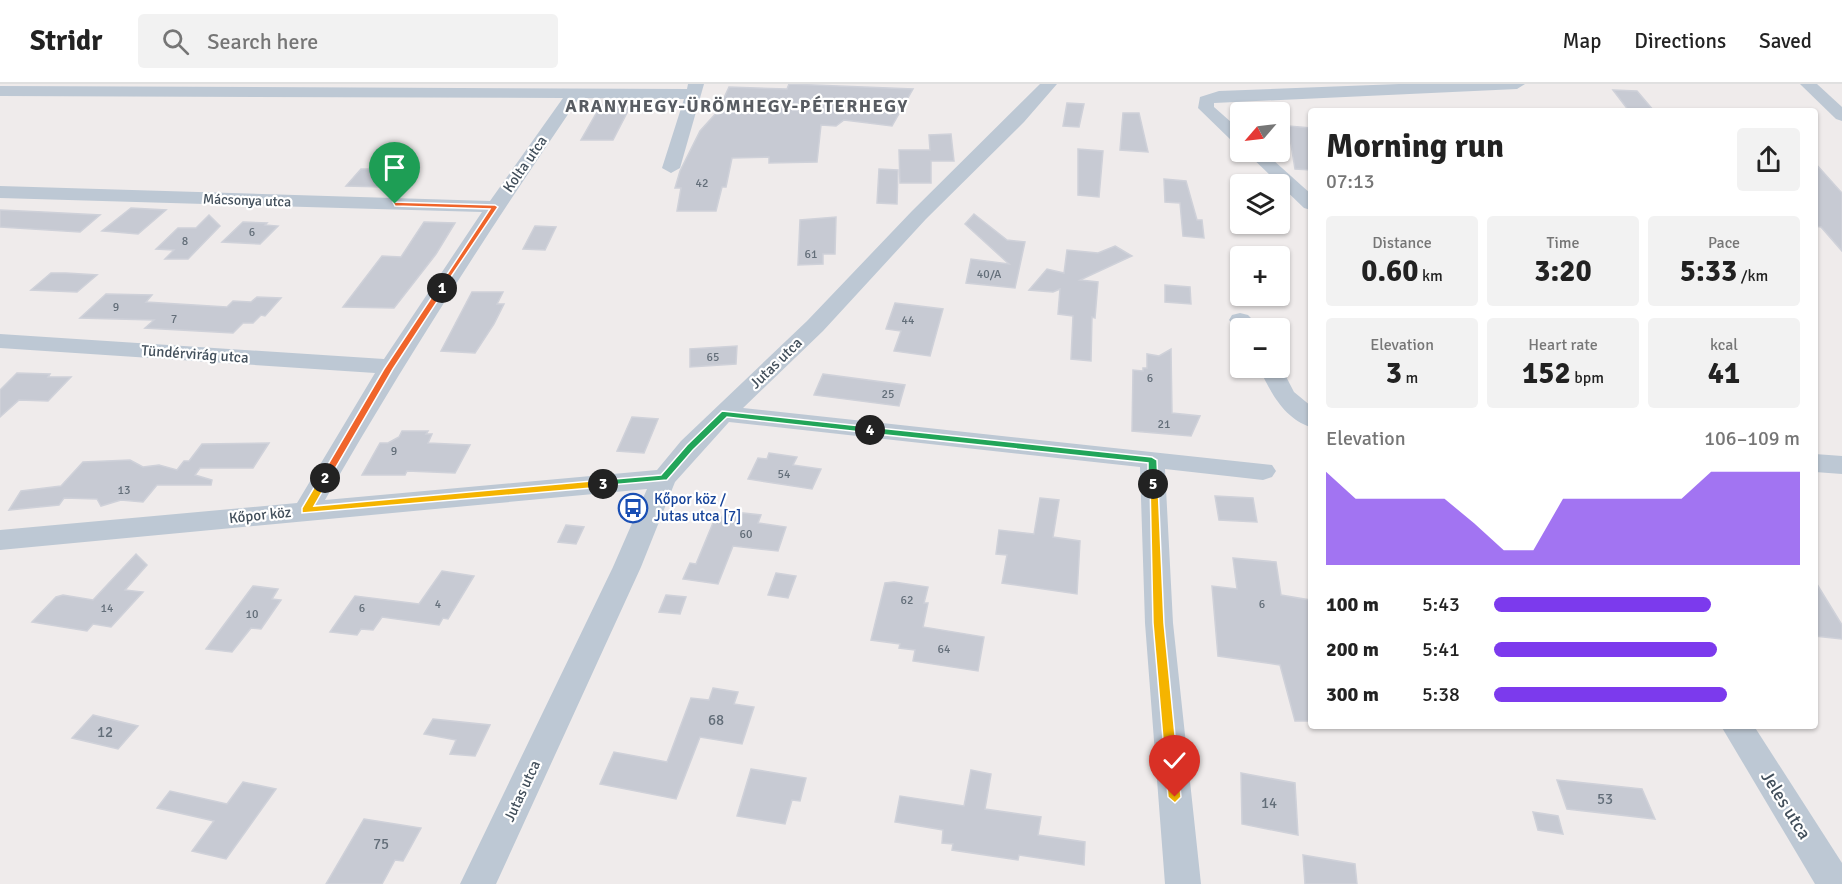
<!DOCTYPE html>
<meta charset="utf-8">
<style>
body{margin:0;font-family:Signika,sans-serif;background:#f2f2f2;color:#222;height:100vh;display:flex;flex-direction:column;font-size:22px;white-space:nowrap}
*{box-sizing:border-box;margin:0}
p{font-size:20px;color:#767676}
.icon{flex:none;width:33px;height:33px;fill:none;stroke:currentColor;stroke-width:2;stroke-linecap:round;stroke-linejoin:round}
.map{position:relative;flex:1;overflow:hidden}
.details{position:absolute;left:1308px;top:24px;width:510px;height:621px;display:flex;flex-direction:column;background:#fff;border-radius:6px;box-shadow:0 2px 4px #0004}
.details>*{flex:none}
.needle{width:39px;rotate:242deg}
.tools{position:absolute;left:1230px;top:18px;display:grid;gap:12px}
.tools a{display:grid;place-items:center;width:60px;height:60px;border-radius:6px;background:#fff;box-shadow:0 2px 4px #0004;font-size:30px}
.pin{position:absolute;display:grid;place-items:center;width:51px;height:51px;color:#fff;margin:-62px -26px;border-radius:50% 50% 50% 0;rotate:-45deg;box-shadow:0 0 6px #0007}
.pin .icon{rotate:45deg}
.km{position:absolute;width:30px;height:30px;margin:-15px;border-radius:50%;background:#222;color:#fff;font-size:16px;line-height:30px;text-align:center}
.round{display:grid;place-items:center;flex:none;width:63px;height:63px;border-radius:6px;background:#f2f2f2}
.summary{display:flex;align-items:center;justify-content:space-between;height:102px;padding:0 18px}
h1{font-size:33px;font-weight:700;line-height:45px}
.figures{display:grid;grid-template-columns:repeat(3,1fr);gap:9px;height:102px;padding:6px 18px}
.figures div{display:grid;align-content:center;border-radius:6px;background:#f2f2f2;text-align:center}
.figures b{font-size:30px;font-weight:700}
.figures small{font-size:16px;font-weight:400}
.figures p{font-size:16px}
.chart{height:168px;padding:12px 18px}
.chart p{display:flex;justify-content:space-between}
.chart svg{width:100%;height:108px;margin-top:6px;fill:#7c3aed;opacity:.7}
ul{padding:0 18px;list-style:none;font-size:20px}
li{display:grid;grid-template-columns:96px 72px 1fr;align-items:center;height:45px}
li i{height:15px;border-radius:8px;background:#7c3aed}
header{display:flex;align-items:center;gap:36px;box-sizing:border-box;height:84px;padding:0 30px;background:#fff;border-bottom:2px solid #e0e0e0}
header strong{font-size:28px}
nav{display:flex;gap:33px;margin-inline-start:auto;font-size:21px}
.search{width:420px;height:54px;background:#f2f2f2;display:flex;align-items:center;gap:15px;box-sizing:border-box;padding:0 21px;border-radius:6px;color:#767676;font-size:22px}
.map>svg:first-child{display:block}
</style>
<header>
<strong>Stridr</strong>
<div class="search"><svg class="icon" aria-label="search" viewBox="0 0 24 24"><circle cx="10" cy="10" r="6"/><path d="M15 15l6 6"/></svg>Search here</div>
<nav><a>Map</a><a>Directions</a><a>Saved</a></nav>
</header>
<div class="map">
<svg width="1842" height="800" viewBox="0 0 1842 800">
<rect width="100%" height="100%" fill="#efebeb"/>
<g fill="#c7cad3" stroke="#cfd1d9" stroke-width="1.5">
<path d="M789,0L913,5L892,42L844,36L836,42L821,41L817,78L769,79V73L732,74L726,103H722L716,127H677L681,104H675L680,87L700,47L718,27L729,3L787,5Z"/>
<path d="M1613,6L1637,7L1654,27H1629Z"/>
<path d="M1067,19L1084,20L1079,43L1063,42Z"/>
<path d="M601,21H631L613,56H581Z"/>
<path d="M1123,29H1139L1148,68L1120,66Z"/>
<path d="M1288,42L1311,44V86L1295,85Z"/>
<path d="M951,50L954,77H931V99H900L899,66H930L929,51Z"/>
<path d="M1078,65L1103,67L1099,113L1078,111Z"/>
<path d="M1815,79L1842,109V167L1821,143L1815,142Z"/>
<path d="M361,85H398L385,103L346,102Z"/>
<path d="M879,85L898,86L897,120L877,119Z"/>
<path d="M1164,95L1186,97L1197,136H1202L1204,154L1183,152L1180,119L1165,118Z"/>
<path d="M131,124L166,126L138,150L102,147Z"/>
<path d="M0,126L43,128L100,131L80,148L0,143Z"/>
<path d="M974,130L1007,156L1025,158L1015,204L966,199L971,175L1009,180L965,140Z"/>
<path d="M209,131L220,142L188,175H165L174,166L156,165L178,144H196Z"/>
<path d="M836,133L835,170H823V180L798,181L800,136Z"/>
<path d="M243,138L267,139L265,141L278,142L260,160L222,158Z"/>
<path d="M424,138L455,139L436,170L394,224L343,223L382,172L401,173Z"/>
<path d="M535,142L556,143L545,166L523,165Z"/>
<path d="M1115,162L1132,172L1080,196L1098,198L1095,234L1092,233L1091,277L1071,275L1073,232L1058,230L1060,205L1053,208L1029,206L1047,185L1064,189L1067,166L1098,169Z"/>
<path d="M51,189H66L97,191L77,208L31,206Z"/>
<path d="M1165,201L1190,203L1191,220L1165,218Z"/>
<path d="M472,208H503L497,220H504L494,240L475,269L441,267Z"/>
<path d="M106,210L152,211L146,218L227,223L233,217L251,218L257,213L281,214L265,232L261,231L253,239H243L233,249L145,244L154,236L80,234Z"/>
<path d="M895,219L943,225L930,272L894,267L901,247L886,245Z"/>
<path d="M737,262L736,280L690,283V265Z"/>
<path d="M1171,265L1172,329L1200,332L1191,352L1132,347L1133,286L1143,287V284H1147V270L1159,272Z"/>
<path d="M17,289L50,290L48,293H71L48,317L19,316L0,333V306Z"/>
<path d="M823,290L905,301L899,322L814,311Z"/>
<path d="M632,333L658,335L644,369L617,367Z"/>
<path d="M402,347H428L426,350H432L428,359L470,361L455,389L407,387L405,391H362L380,359H388L399,353Z"/>
<path d="M269,359L253,384H200L195,391L212,396L211,401H157L143,418L121,416L101,422L97,415L64,414L59,421L9,426L21,407L61,402L83,378L130,376L143,383L159,381L177,386L184,377H189L202,360Z"/>
<path d="M769,369L797,373L793,381L821,385L812,405L748,395L758,374L767,375Z"/>
<path d="M1215,412L1253,414L1257,438L1219,436Z"/>
<path d="M1040,414L1059,416L1053,453L1080,457L1077,510L1002,499L1007,471L996,470L999,446L1034,450Z"/>
<path d="M725,427L761,431L758,439L786,443L778,467L733,462L718,500L683,495L690,479L696,480L715,434L721,435Z"/>
<path d="M566,441L584,443L576,460L558,458Z"/>
<path d="M136,470L147,481L125,506L143,508L111,543L93,540L87,547L32,538L56,513L63,511L93,516Z"/>
<path d="M1233,474L1276,478L1281,511L1310,516L1311,637H1295L1280,581L1218,572L1212,502L1237,505Z"/>
<path d="M442,487L474,492L448,535L443,534L439,541L382,533L373,546L361,545L357,551L330,548L355,512L419,520Z"/>
<path d="M776,489L796,492L788,514L768,511Z"/>
<path d="M1815,497L1842,541V555L1815,552Z"/>
<path d="M894,498L928,503L924,519H928L923,543L984,553L978,587L913,577L915,566L899,564L900,560L871,556L885,499Z"/>
<path d="M253,502L278,505L272,515L281,516L261,545L251,544L232,568L206,565Z"/>
<path d="M666,511L686,513L680,530L659,528Z"/>
<path d="M713,604L738,608L734,620L754,623L742,660L700,653L676,715L600,700L614,668L667,678L691,614L709,616Z"/>
<path d="M93,631L138,642L118,665L72,654Z"/>
<path d="M433,635L490,641L475,672L450,670L456,656L424,650Z"/>
<path d="M751,685L806,694L800,717L792,716L785,740L737,732Z"/>
<path d="M971,686L991,690L985,725L1041,733L1038,751L1085,758L1084,781L1019,771L1018,776L952,766L953,760L942,759L943,746L895,738L900,712L964,722Z"/>
<path d="M1241,689L1295,699L1298,751L1242,740Z"/>
<path d="M1557,696L1642,705L1655,735L1567,725Z"/>
<path d="M243,698L276,705L226,775L192,767L214,737L157,724L170,707L227,720Z"/>
<path d="M1533,728L1558,732L1563,750L1538,746Z"/>
<path d="M364,735L421,744L403,777L395,776L382,800H326Z"/>
<path d="M1303,771L1355,780L1357,800H1305Z"/>
</g>
<g fill="none" stroke-linecap="round" stroke-linejoin="round">
<g fill="#bdc8d4" fill-rule="evenodd">
<path d="M688,0H704L680,84L671,89L662,84L684,15L579,14C489,146 404,278 325,416L657,386L681,357L807,237L912,127L1040,0H1057L1024,38L926,135L823,247L743,324L1272,381L1276,387L1272,393L1263,396L1165,385L1173,539L1201,800H1165L1145,539L1140,383L729,338L675,398L641,483L496,800H460L613,483L647,405L0,466V446L297,419L375,289L0,264V250L384,275L482,128L0,114V102L490,117L563,14L0,12V2L687,5Z"/>
<path d="M1399,0H1525L1517,5L1214,19V23L1240,46V60L1234,59L1198,24L1200,13L1219,7Z"/>
<path d="M1800,0H1817L1842,23V37L1836,35Z"/>
<path d="M1246,68H1264L1311,110V126L1304,124Z"/>
<path d="M1240,229L1248,231L1261,244H1240V247L1229,236L1232,231Z"/>
<path d="M1280,281L1294,308L1311,322V343C1284,335 1270,307 1259,284H1280Z"/>
<path d="M1815,370L1842,372V390L1815,388Z"/>
<path d="M1721,642H1754L1842,779V800H1815Z"/>
</g>
</g>
<path fill="#f0652b" stroke="#fff" stroke-width="1.5" d="M393,118L495,121L498,123L442,206L438,204L490,125L395,122Z"/>
<path fill="#f0652b" stroke="#fff" stroke-width="1.5" d="M439,202L446,204L393,285L328,397H321L320,394L384,285Z"/>
<path fill="#f5b400" stroke="#fff" stroke-width="1.5" d="M325,391L330,394L314,422L603,396L608,400L603,403L302,429V424L321,392Z"/>
<path fill="#22a559" stroke="#fff" stroke-width="1.5" d="M722,327L870,343L875,346L870,349L727,333L693,366L667,396L599,402L598,400L603,396L661,391L687,361Z"/>
<path fill="#22a559" stroke="#fff" stroke-width="1.5" d="M870,343L1152,373L1157,376L1158,400L1153,404L1148,400V379L867,349L866,346Z"/>
<path fill="#f5b400" stroke="#fff" stroke-width="1.5" d="M1150,398L1158,400L1164,539L1181,713L1175,719L1168,713L1153,539Z"/>
<defs>
<g id="bus-ring" transform="scale(1.5)"><circle r="9.5" fill="#fff" stroke="#1a4fb4" stroke-width="1.5"/><path d="M-5-6H5V4H4V6H2V4H-2V6H-4V4H-5ZM-3.5-4V0h7V-4ZM-3.5 1.2v1.5H-2V1.2ZM2 1.2v1.5H3.5V1.2Z" fill="#1a4fb4"/></g>
</defs>
<g fill-rule="evenodd">
<use href="#bus-ring" x="633" y="424"/>
</g>
<g text-anchor="middle" stroke-width="4.5" stroke-linejoin="round" paint-order="stroke">
<g font-size="12" fill="#636e79">
<text x="702" y="103">42</text>
<text x="252" y="152">6</text>
<text x="185" y="161">8</text>
<text x="811" y="174">61</text>
<text x="989" y="194">40/A</text>
<text x="116" y="227">9</text>
<text x="174" y="239">7</text>
<text x="908" y="240">44</text>
<text x="713" y="277">65</text>
<text x="1150" y="298">6</text>
<text x="888" y="314">25</text>
<text x="1164" y="344">21</text>
<text x="394" y="371">9</text>
<text x="784" y="394">54</text>
<text x="124" y="410">13</text>
<text x="746" y="454">60</text>
<text x="907" y="520">62</text>
<text x="438" y="524">4</text>
<text x="1262" y="524">6</text>
<text x="107" y="528">14</text>
<text x="362" y="528">6</text>
<text x="252" y="534">10</text>
<text x="944" y="569">64</text>
</g>
<g font-size="14" fill="#424f5b" stroke="#fff">
<text transform="translate(247 116) rotate(2)" y="5">Mácsonya utca</text>
</g>
<g font-size="15" fill="#424f5b" stroke="#fff">
<text transform="translate(525 80) rotate(-55)" y="5">Kolta utca</text>
<text transform="translate(195 270) rotate(4)" y="5">Tündérvirág utca</text>
<text transform="translate(776 279) rotate(-44)" y="5">Jutas utca</text>
<text transform="translate(260 431) rotate(-6)" y="5">Kőpor köz</text>
<text transform="translate(522 707) rotate(-65)" y="5">Jutas utca</text>
</g>
<g font-size="15" fill="#164399" stroke="#fff" text-anchor="start">
<text x="654" y="420">Kőpor köz /<tspan x="654" dy="17">Jutas utca [7]</tspan></text>
</g>
<g font-size="15" fill="#636e79">
<text x="716" y="641">68</text>
<text x="105" y="653">12</text>
<text x="1605" y="720">53</text>
<text x="1269" y="724">14</text>
<text x="381" y="765">75</text>
</g>
<g font-size="18" font-weight="bold" letter-spacing="1.5" fill="#585c62" stroke="#fff">
<text x="737" y="28">ARANYHEGY-ÜRÖMHEGY-PÉTERHEGY</text>
</g>
<g font-size="18" fill="#424f5b" stroke="#fff">
<text transform="translate(1786 721) rotate(58)" y="6">Jeles utca</text>
</g>
</g>
</svg>
<div class="tools">
<a><svg class="needle" viewBox="-14 -14 28 28"><path d="M0-13l5 13h-10z" fill="#e53935"/><path d="M0 13l5-13h-10z" fill="#767676"/></svg></a>
<a><svg class="icon" aria-label="layers" viewBox="0 0 24 24"><path d="M12 4l9 5-9 5-9-5zM3 14l9 5 9-5"/></svg></a>
<a>+</a>
<a>−</a>
</div>
<div class="pin" style="left:395px;top:120px;background:#1e9e55"><svg class="icon" aria-label="arrive" viewBox="0 0 24 24"><path d="M6 21V4h12l-3 4 3 4H6"/></svg></div>
<div class="pin" style="left:1175px;top:713px;background:#d93025"><svg class="icon" aria-label="check" viewBox="0 0 24 24"><path d="M5 12l5 5 9-10"/></svg></div>
<b class="km" style="left:442px;top:204px">1</b>
<b class="km" style="left:325px;top:394px">2</b>
<b class="km" style="left:603px;top:400px">3</b>
<b class="km" style="left:870px;top:346px">4</b>
<b class="km" style="left:1153px;top:400px">5</b>
<section class="details">
<div class="summary"><div><h1>Morning run</h1><p>07:13</p></div><a class="round"><svg class="icon" aria-label="share" viewBox="0 0 24 24"><path d="M12 15V3M7 8l5-5 5 5M5 13v7h14v-7"/></svg></a></div>
<div class="figures">
<div><p>Distance</p><b>0.60<small> km</small></b></div>
<div><p>Time</p><b>3:20</b></div>
<div><p>Pace</p><b>5:33<small> /km</small></b></div>
</div>
<div class="figures">
<div><p>Elevation</p><b>3<small> m</small></b></div>
<div><p>Heart rate</p><b>152<small> bpm</small></b></div>
<div><p>kcal</p><b>41</b></div>
</div>
<div class="chart"><p><span>Elevation</span>106–109 m</p>
<svg viewBox="0 0 160 44" preserveAspectRatio="none"><path d="M0 44V6L10 17L20 17L30 17L40 17L50 27L60 38L70 38L80 17L90 17L100 17L110 17L120 17L130 6L140 6L150 6L160 6V44z"/></svg>
</div>
<ul>
<li><b>100 m</b>5:43<i style="width:71%"></i></li>
<li><b>200 m</b>5:41<i style="width:73%"></i></li>
<li><b>300 m</b>5:38<i style="width:76%"></i></li>
</ul>
</section>
</div>
